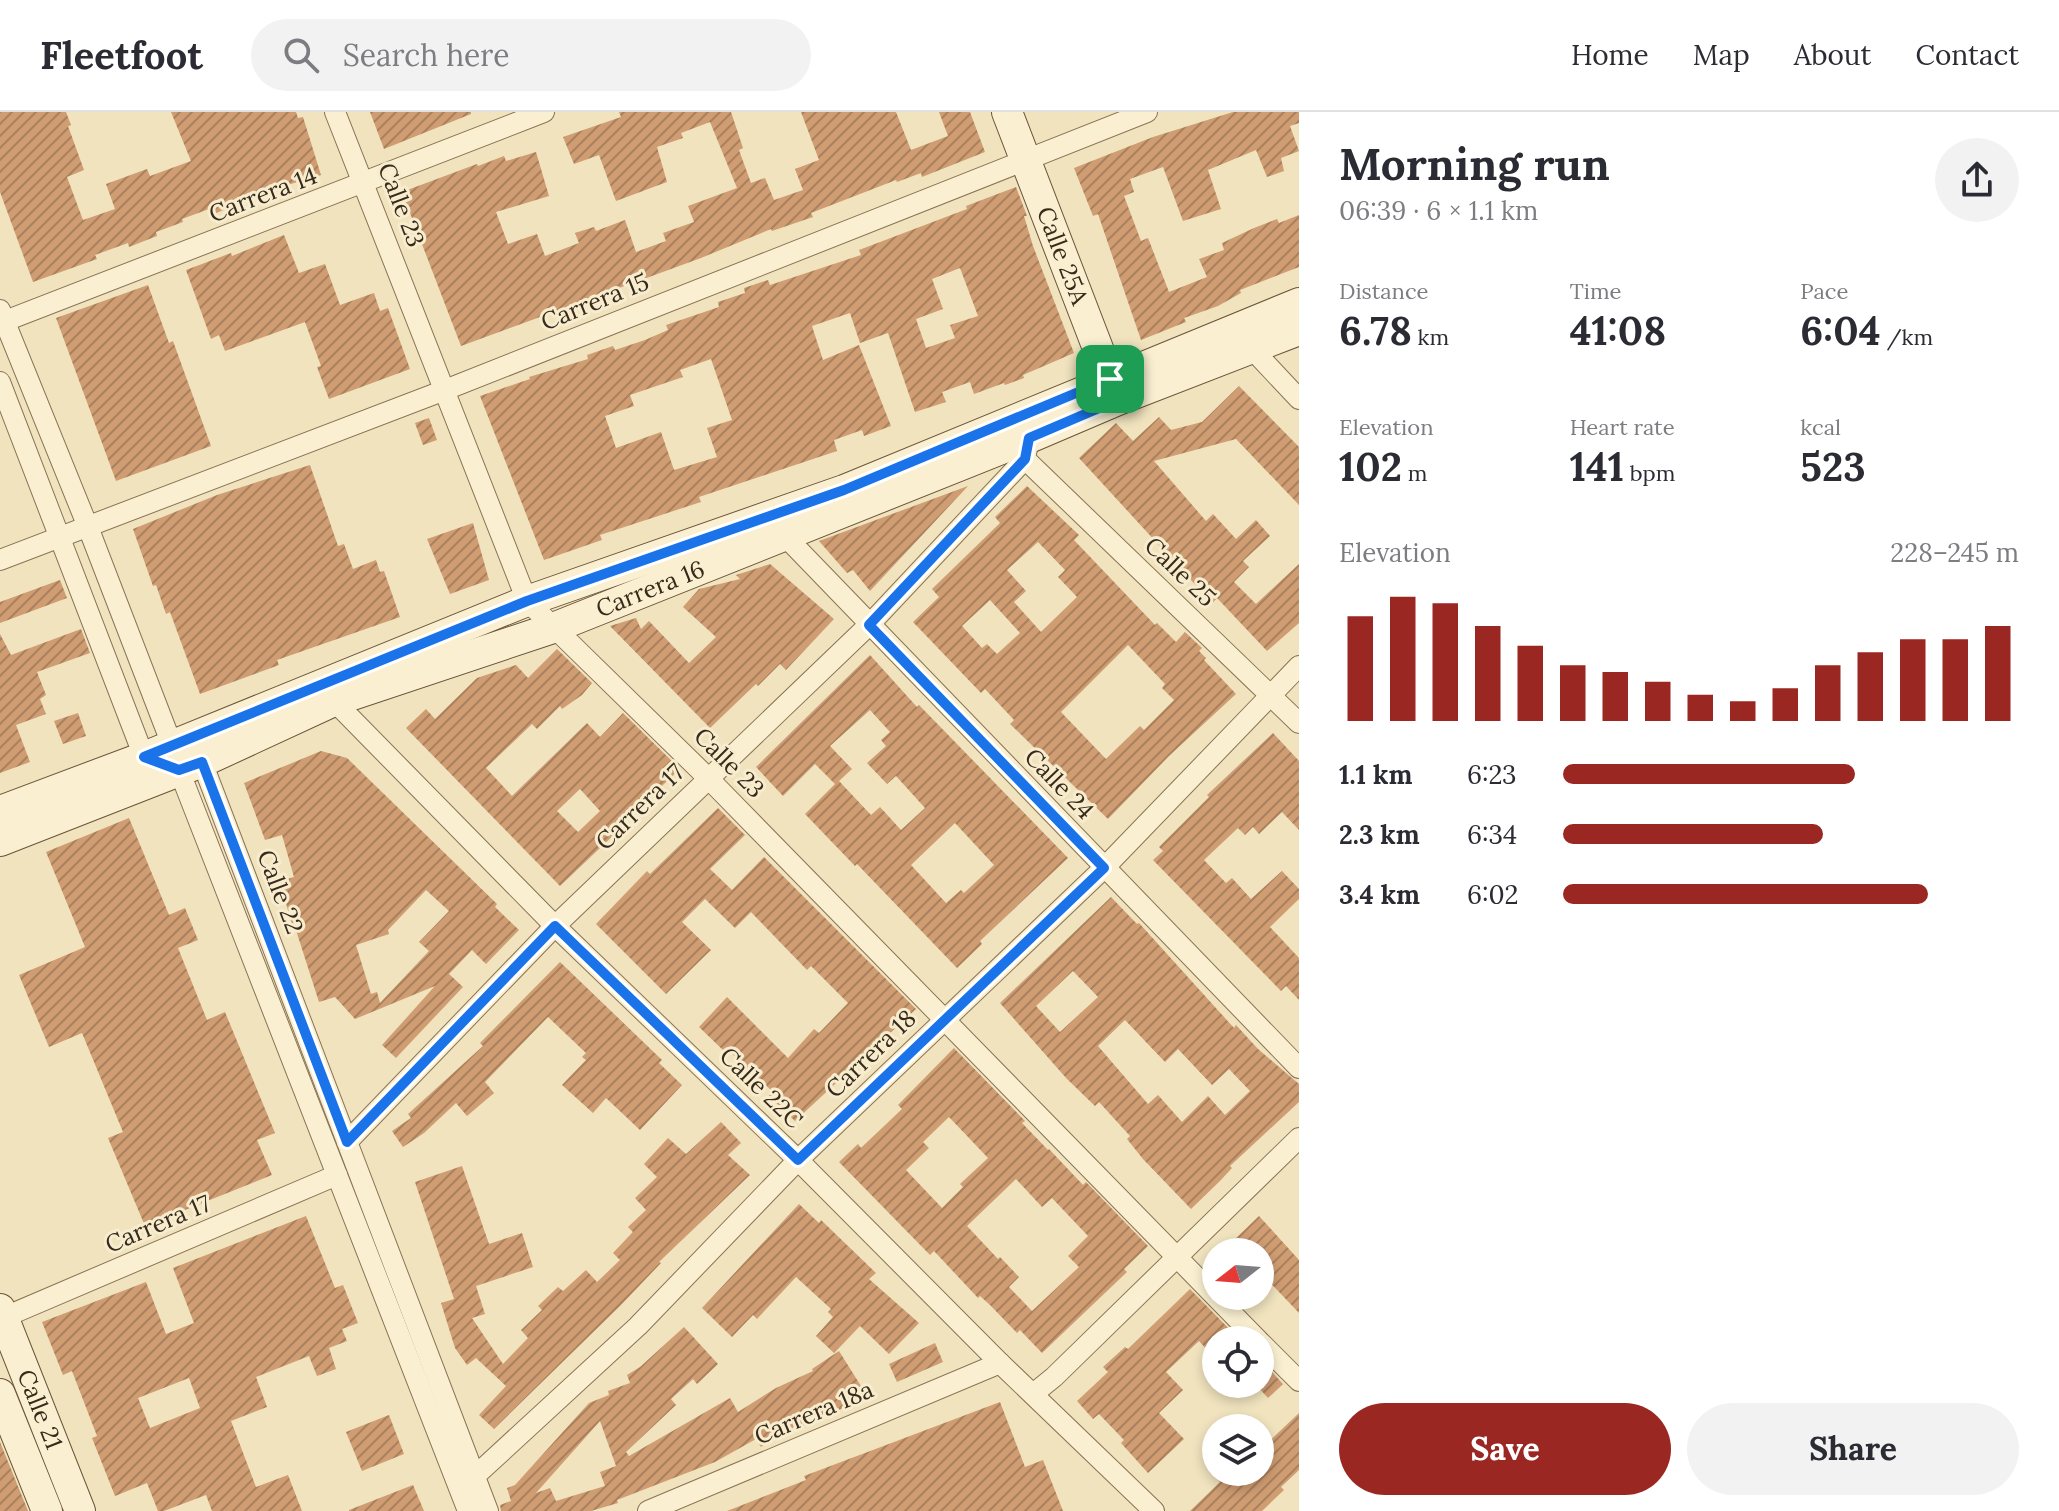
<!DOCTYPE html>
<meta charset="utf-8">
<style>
body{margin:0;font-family:Lora,serif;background:#f2f2f3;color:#2b2b33;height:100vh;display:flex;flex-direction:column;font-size:30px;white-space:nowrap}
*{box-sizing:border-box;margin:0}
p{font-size:26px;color:#7c7c81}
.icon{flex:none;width:44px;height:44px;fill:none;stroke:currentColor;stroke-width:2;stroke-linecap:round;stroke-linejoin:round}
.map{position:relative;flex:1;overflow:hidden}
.details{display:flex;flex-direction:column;background:#fff;width:760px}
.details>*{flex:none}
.needle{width:52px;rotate:253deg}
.buttons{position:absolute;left:1202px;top:1126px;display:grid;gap:16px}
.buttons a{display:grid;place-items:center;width:72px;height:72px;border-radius:50%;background:#fff;box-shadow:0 4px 12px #0003;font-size:40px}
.pin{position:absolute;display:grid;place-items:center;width:68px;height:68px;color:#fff;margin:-34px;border-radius:16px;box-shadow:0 4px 12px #0006}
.round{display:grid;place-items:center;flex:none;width:84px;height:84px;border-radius:42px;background:#f2f2f3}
.summary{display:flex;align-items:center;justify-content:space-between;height:136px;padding:0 40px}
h1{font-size:44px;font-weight:800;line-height:60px}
.stats{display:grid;grid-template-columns:repeat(3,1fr);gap:12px;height:136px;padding:8px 40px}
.stats div{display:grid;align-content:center}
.stats b{font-size:40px;font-weight:800}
.stats small{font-size:22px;font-weight:400}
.stats p{font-size:22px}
.chart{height:224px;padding:16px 40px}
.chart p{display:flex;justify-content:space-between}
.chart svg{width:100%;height:144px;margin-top:8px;stroke:#9b2723;stroke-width:6}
.action{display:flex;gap:16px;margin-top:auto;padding:16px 40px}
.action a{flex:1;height:92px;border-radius:48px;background:#9b2723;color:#fff;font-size:32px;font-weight:800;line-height:92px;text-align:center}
.action a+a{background:#f2f2f3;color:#2b2b33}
ul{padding:0 40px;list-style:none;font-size:26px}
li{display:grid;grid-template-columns:128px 96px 1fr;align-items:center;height:60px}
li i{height:20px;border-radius:10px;background:#9b2723}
header{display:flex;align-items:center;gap:48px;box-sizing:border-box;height:112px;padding:0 40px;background:#fff;border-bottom:2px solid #e1e1e2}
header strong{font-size:38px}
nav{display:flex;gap:44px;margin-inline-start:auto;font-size:28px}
.search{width:560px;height:72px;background:#f2f2f3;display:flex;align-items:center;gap:20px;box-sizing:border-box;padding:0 28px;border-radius:44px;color:#7c7c81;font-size:30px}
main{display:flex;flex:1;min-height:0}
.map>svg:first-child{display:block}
</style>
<header>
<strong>Fleetfoot</strong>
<div class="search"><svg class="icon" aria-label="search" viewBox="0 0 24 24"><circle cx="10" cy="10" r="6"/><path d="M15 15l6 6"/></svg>Search here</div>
<nav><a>Home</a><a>Map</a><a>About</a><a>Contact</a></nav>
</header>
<main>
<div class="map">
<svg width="1299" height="1399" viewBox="0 0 1299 1399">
<defs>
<pattern id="building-hatch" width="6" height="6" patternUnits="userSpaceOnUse" patternTransform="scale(2)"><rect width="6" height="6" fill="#d09d72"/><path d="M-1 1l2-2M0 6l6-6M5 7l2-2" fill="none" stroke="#aa805d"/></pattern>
</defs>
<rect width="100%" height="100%" fill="#f0e3be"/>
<g fill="url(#building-hatch)" fill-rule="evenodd">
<path d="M0,0H66L71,13L68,14L84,58L67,65L83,108L115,97L106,72L147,57L150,64L191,49L171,0H296L298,6L303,5L321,63L267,79L212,103L209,97L182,107L183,110L156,120L157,124L129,135L128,131L95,143L97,147L33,170L0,80Z"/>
<path d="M370,0H471V2L384,37Z"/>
<path d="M619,0H731L743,36L739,38L751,71L765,66L774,88L803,78L795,57L819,48L801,0H896L911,38L948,24L939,0H970L985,40L922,65L921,61L897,70L896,68L811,101L813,105L772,119L771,117L701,146L461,234L402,80L477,52L478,54L504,44L506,49L536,40L549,84L496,100L508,132L537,122L545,144L579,131L575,121L594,115L596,119L625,108L636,140L666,129L663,121L694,110L688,94L737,76L710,10L681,21L683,26L657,35L667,70L616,89L599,43L574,52L563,25L621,5Z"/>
<path d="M1233,0H1299V11L1290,14L1299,39L1281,46L1284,59L1267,65L1256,38L1208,58L1221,97L1183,109L1163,55L1130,67L1134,80L1124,84L1141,129L1148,126L1169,180L1207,165L1199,147L1224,138L1222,131L1254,116L1277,107L1279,111L1299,103V155L1240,178L1241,181L1218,194L1184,206L1186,210L1141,228L1098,102L1093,104L1074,56L1153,25Z"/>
<path d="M1016,75L1027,104H1024L1033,134L1074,241L1023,263L1024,266L1005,273L1004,271L974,282L970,270L942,280L946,290L915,300L888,221L860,231L850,201L812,214L823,248L859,233L891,314L864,324L862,318L834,328L837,339L699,385L701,390L600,423L602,428L544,448L480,284L530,267L529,265L588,247L587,243L613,234L615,238L645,228L668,218L666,213L719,195L718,190L745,181L744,176L768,168L770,173L861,143L859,138L967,97L966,94ZM960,156L978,204L950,213L955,226L926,236L916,207L943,197L932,167ZM711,247L732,308L707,316L717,345L674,358L661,320L616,336L605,304L634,294L630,283L683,265L680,258Z"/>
<path d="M284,123L299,161L325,152L340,193L374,181L380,199L388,196L410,257L329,287L317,255L321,254L305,210L225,239L219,223L211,227L186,158L231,141L232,144Z"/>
<path d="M148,173L169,231L173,229L211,334L116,369L56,206Z"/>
<path d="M1239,274L1299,335V393L1236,327L1154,349L1206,409L1213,402L1236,427L1256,408L1270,424L1243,449L1249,455L1234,470L1256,492L1299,452V511L1267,539L1217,486L1212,491L1079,346L1116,311L1133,329L1159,305L1171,318L1202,310Z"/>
<path d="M429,306L437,328L423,333L415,311Z"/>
<path d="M310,353L338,434L344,432L353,457L376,448L380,460L384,459L400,505L277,548L279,553L200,582L170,500L166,502L156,473L153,474L133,417L217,383Z"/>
<path d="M968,374L870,479L853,458L847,461L819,429Z"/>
<path d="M1027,374L1079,423L1074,428L1155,513L1157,511L1176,530L1185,520L1202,536L1199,539L1206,546L1204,548L1236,582L1169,644L1108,707L1010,612L1014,608L985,577L981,581L913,510L939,485L932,477L1000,411L995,405ZM1038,430L1065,458L1058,465L1077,485L1041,520L1014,490L1026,479L1007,458ZM990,488L1020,521L997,542L987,532L982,536L962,514ZM1128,533L1165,572L1162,576L1174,588L1144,618L1140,614L1106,647L1061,600Z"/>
<path d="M473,411L489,468L450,482L427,427Z"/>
<path d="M770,452L834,507L786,558L780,552L758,574L756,572L710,616L610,514L636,506L641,517L649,509L689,551L716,525L683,495L699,477L740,467L736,463Z"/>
<path d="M60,468L67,486L0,511V490Z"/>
<path d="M81,517L90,541L37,560L46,583L40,587L46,602L16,613L30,650L0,661V522L11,543Z"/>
<path d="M557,537L592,571L582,583L562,597L560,594L537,617L532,612L486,656L512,684L587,611L600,625L623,601L680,657L617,716L619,718L560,774L406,616L426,597L435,607L477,566L516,553L528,566ZM580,677L600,699L578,720L557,699Z"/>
<path d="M870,543L917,595L919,593L1068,746L980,829L982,832L957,856L857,752L855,754L805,702L835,672L815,652L783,684L756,655ZM870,598L890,620L881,628L886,634L867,651L887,672L896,664L925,696L901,718L880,695L871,703L839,669L852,657L830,634ZM955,711L994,753L964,781L961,778L946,791L911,753Z"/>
<path d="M78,601L86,624L63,632L54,609Z"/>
<path d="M1273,621L1299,649V718L1282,700L1259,722L1253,715L1245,723L1238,716L1204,748L1226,771L1232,766L1251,787L1282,759L1299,777V787L1270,815L1299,846V888L1286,874L1281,879L1153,748L1163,739L1159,735L1209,685L1207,683Z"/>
<path d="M321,639L347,646L497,792L495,795L519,818L486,852L472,838L449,862L463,875L396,946L382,933L435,874L355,907L335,885L319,890L294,812L292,813L286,791L283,792L277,770L294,765L282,723L265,728L244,671ZM426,778L449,799L419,830L429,839L380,891L377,880L371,882L356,833L389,822L388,818Z"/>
<path d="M718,696L745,723L710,757L732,778L764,745L916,897L795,1009L769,984L773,980L726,936L724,939L699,915L727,885L788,946L814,917L819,921L848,891L811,854L807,858L751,800L735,816L705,787L682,810L711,838L666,882L596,812L647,759L650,762Z"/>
<path d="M129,706L169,803L185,796L198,828L178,836L207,908L225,900L275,1021L257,1028L272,1063L145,1114L108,1026L123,1020L82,921L49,935L19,863L85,835L46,740Z"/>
<path d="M1111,785L1137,812L1139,811L1234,916L1236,913L1258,937L1299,972V990L1230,1054L1232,1056L1220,1069L1191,1097L1143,1047L1127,1027L1130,1024L1099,990L1095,994L1067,967L1000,891ZM1073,859L1098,885L1060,920L1036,894ZM1125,908L1165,950L1178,937L1212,973L1229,957L1250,979L1225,1003L1208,984L1182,1010L1158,983L1148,992L1098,934Z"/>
<path d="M560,850L662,948L659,951L682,973L640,1018L606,986L593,1001L562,973L586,948L582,945L586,941L548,905L485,970L494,981L467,1004L456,991L424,1021L403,1035L392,1019L411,1006L408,1002L483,934L480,931Z"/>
<path d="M954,936L1025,1009L1022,1011L1048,1038L1049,1037L1083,1073L1086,1070L1148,1134L1124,1157L1127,1160L1042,1241L1020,1218L1017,1221L990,1193L980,1184L978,1186L934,1139L930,1143L839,1050L858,1032L861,1036L902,997L898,993ZM949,1005L988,1046L960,1072L963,1075L942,1096L906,1058L929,1036L923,1030ZM1016,1067L1042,1095L1052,1086L1088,1124L1068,1144L1079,1155L1032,1199L1009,1175L1019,1165L1000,1145L998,1147L967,1114Z"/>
<path d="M721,1010L741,1031L728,1043L750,1063L659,1150L661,1151L620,1194L494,1317L479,1303L506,1274L476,1246L467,1253L455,1236L441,1191L454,1187L415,1070L462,1054L489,1132L522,1121L533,1155L476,1174L485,1202L472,1206L503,1252L528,1226L521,1218L542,1198L538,1194L558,1175L563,1179L586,1158L597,1170L620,1148L613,1141L633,1120L628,1115L646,1098L635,1086L657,1065L644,1052L668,1026L686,1042Z"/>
<path d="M799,1092L819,1111L821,1108L876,1161L869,1167L919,1211L889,1242L860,1214L834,1241L816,1224L833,1205L828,1200L831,1197L796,1165L757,1207L753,1203L732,1225L702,1196Z"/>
<path d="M306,1104L335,1176L343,1173L358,1211L342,1217L347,1229L329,1236L336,1257L317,1264L309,1244L256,1265L267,1295L231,1309L256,1375L288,1363L302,1399H212L206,1383L164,1399H158L147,1371L115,1384L92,1326L97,1324L72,1259L63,1263L42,1210L146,1170L166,1222L194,1211L173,1156ZM189,1266L200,1296L150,1316L138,1286Z"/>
<path d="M1259,1104L1299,1148V1201L1260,1160V1140H1238L1230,1132Z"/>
<path d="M1190,1177L1240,1228H1216V1236L1210,1241L1199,1229L1166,1260L1183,1278L1159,1301L1184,1327L1148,1361L1121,1331L1124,1328L1099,1302L1093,1307L1077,1289L1108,1260L1103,1255L1125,1235L1128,1237Z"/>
<path d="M684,1215L718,1252L697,1272L693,1267L671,1287L676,1293L626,1340L629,1344L730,1286L738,1300L776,1276L813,1259L812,1257L839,1239L866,1282L838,1299L775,1326L761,1335L756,1327L715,1350L617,1388L618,1391L591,1399H501L500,1393L511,1389L507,1376L515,1373L589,1291L609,1283L608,1279L630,1271L627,1263L640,1255ZM600,1309L616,1354L600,1360L605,1374L556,1389L550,1376L536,1381Z"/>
<path d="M935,1231L943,1250L897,1270L889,1252Z"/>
<path d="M1272,1260L1283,1272L1268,1286L1257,1274Z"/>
<path d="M1000,1290L1025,1355L1043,1348L1063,1399H727L806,1368L804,1364Z"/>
<path d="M1299,1301V1358L1281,1375L1284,1378L1262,1399H1190L1220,1370L1210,1360H1260V1338Z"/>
<path d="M389,1303L404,1342L362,1359L346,1320Z"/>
<path d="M0,1330L28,1399H0Z"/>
<path d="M413,1373L424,1399H349V1398Z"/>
</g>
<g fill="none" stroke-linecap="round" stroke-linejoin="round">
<g stroke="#897356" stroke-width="22">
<g id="street">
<path d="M335,0L527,489L707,665L1258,1228"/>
<path d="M0,198L88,415L172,633L202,650L488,1399"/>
<path d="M0,211L544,0"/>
<path d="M1252,237L1299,287"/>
<path d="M0,270L144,645L179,658L468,1399"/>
<path d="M1025,347L1299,611"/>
<path d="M784,423L1299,956"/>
<path d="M0,448L445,278L1147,0"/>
<path d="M334,589L555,814L798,1048L1000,1251L1154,1399"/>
<path d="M347,1030L555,814L869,513L1025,347L1029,326"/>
<path d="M0,1207L337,1063"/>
<path d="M1260,1230L1299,1269"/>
<path d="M1033,1282L1054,1265L1299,1026"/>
<path d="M475,1364L638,1214L798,1048L1104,756L1299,554"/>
<path d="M648,1399L1000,1251"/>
</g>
</g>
<g stroke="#6a5439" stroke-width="32">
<g id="secondary">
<path id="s1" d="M1007,0L1117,286"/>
<path d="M0,699L144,645L527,489L844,378L1299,191"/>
<path id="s2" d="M0,729L202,650L334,589L553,516L1029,326L1118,288L1299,218"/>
<path id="s3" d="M0,1197L80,1399"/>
<path d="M0,1282L47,1399"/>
</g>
</g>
<use href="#street" stroke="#faf0d1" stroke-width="20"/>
<use href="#secondary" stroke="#faf0d1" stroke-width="30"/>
</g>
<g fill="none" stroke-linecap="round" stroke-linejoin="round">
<g stroke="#fff" stroke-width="16">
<path id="route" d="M1124,261L1132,282L1029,326L1025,347L869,513L1104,756L798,1048L555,814L347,1030L202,650L179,658L144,645L527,489L844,378Z"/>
</g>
<use href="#route" stroke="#1a73e8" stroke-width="10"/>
</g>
<g text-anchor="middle" stroke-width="6" stroke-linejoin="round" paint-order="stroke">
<g font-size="24" fill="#372a1b" stroke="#f7edce">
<text transform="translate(263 83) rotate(-21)" y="8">Carrera 14</text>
<text transform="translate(401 93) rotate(69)" y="8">Calle 23</text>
<text dy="8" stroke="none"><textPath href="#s1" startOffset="154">Calle 25A</textPath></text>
<text transform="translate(595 190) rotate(-22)" y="8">Carrera 15</text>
<text transform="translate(1180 460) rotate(44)" y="8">Calle 25</text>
<text dy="8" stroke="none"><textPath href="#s2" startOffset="698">Carrera 16</textPath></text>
<text transform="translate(729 651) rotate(45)" y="8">Calle 23</text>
<text transform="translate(1059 672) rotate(46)" y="8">Calle 24</text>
<text transform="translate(640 695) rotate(-44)" y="8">Carrera 17</text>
<text transform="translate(280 780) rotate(69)" y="8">Calle 22</text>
<text transform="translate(871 942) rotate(-44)" y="8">Carrera 18</text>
<text transform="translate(761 976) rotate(44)" y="8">Calle 22C</text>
<text transform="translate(158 1112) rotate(-23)" y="8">Carrera 17</text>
<text dy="8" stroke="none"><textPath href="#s3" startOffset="108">Calle 21</textPath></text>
<text transform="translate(814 1301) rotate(-23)" y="8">Carrera 18a</text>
</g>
</g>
</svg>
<div class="buttons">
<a><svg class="needle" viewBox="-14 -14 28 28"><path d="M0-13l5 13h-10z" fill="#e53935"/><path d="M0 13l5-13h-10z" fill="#7c7c81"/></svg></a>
<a><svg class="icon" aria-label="locate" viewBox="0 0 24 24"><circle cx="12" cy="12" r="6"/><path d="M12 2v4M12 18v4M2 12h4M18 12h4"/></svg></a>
<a><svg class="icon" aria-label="layers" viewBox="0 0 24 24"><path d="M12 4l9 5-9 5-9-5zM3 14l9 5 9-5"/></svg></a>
</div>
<div class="pin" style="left:1110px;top:267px;background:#1e9e55"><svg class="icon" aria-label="arrive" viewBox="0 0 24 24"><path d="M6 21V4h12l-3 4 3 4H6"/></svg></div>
</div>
<section class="details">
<div class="summary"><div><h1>Morning run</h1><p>06:39 · 6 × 1.1 km</p></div><a class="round"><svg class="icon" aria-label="share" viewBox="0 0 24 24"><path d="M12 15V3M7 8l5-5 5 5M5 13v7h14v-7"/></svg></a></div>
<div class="stats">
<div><p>Distance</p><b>6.78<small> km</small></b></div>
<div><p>Time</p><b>41:08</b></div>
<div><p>Pace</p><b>6:04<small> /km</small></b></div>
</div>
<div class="stats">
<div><p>Elevation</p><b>102<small> m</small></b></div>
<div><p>Heart rate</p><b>141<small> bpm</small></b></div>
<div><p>kcal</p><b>523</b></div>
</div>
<div class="chart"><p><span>Elevation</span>228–245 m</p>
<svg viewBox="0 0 160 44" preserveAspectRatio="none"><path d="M5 44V12M15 44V6M25 44V8M35 44V15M45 44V21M55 44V27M65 44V29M75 44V32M85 44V36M95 44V38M105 44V34M115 44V27M125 44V23M135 44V19M145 44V19M155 44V15"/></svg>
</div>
<ul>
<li><b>1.1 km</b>6:23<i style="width:64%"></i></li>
<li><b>2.3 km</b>6:34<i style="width:57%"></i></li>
<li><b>3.4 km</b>6:02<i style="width:80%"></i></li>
</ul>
<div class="action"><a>Save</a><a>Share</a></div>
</section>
</main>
